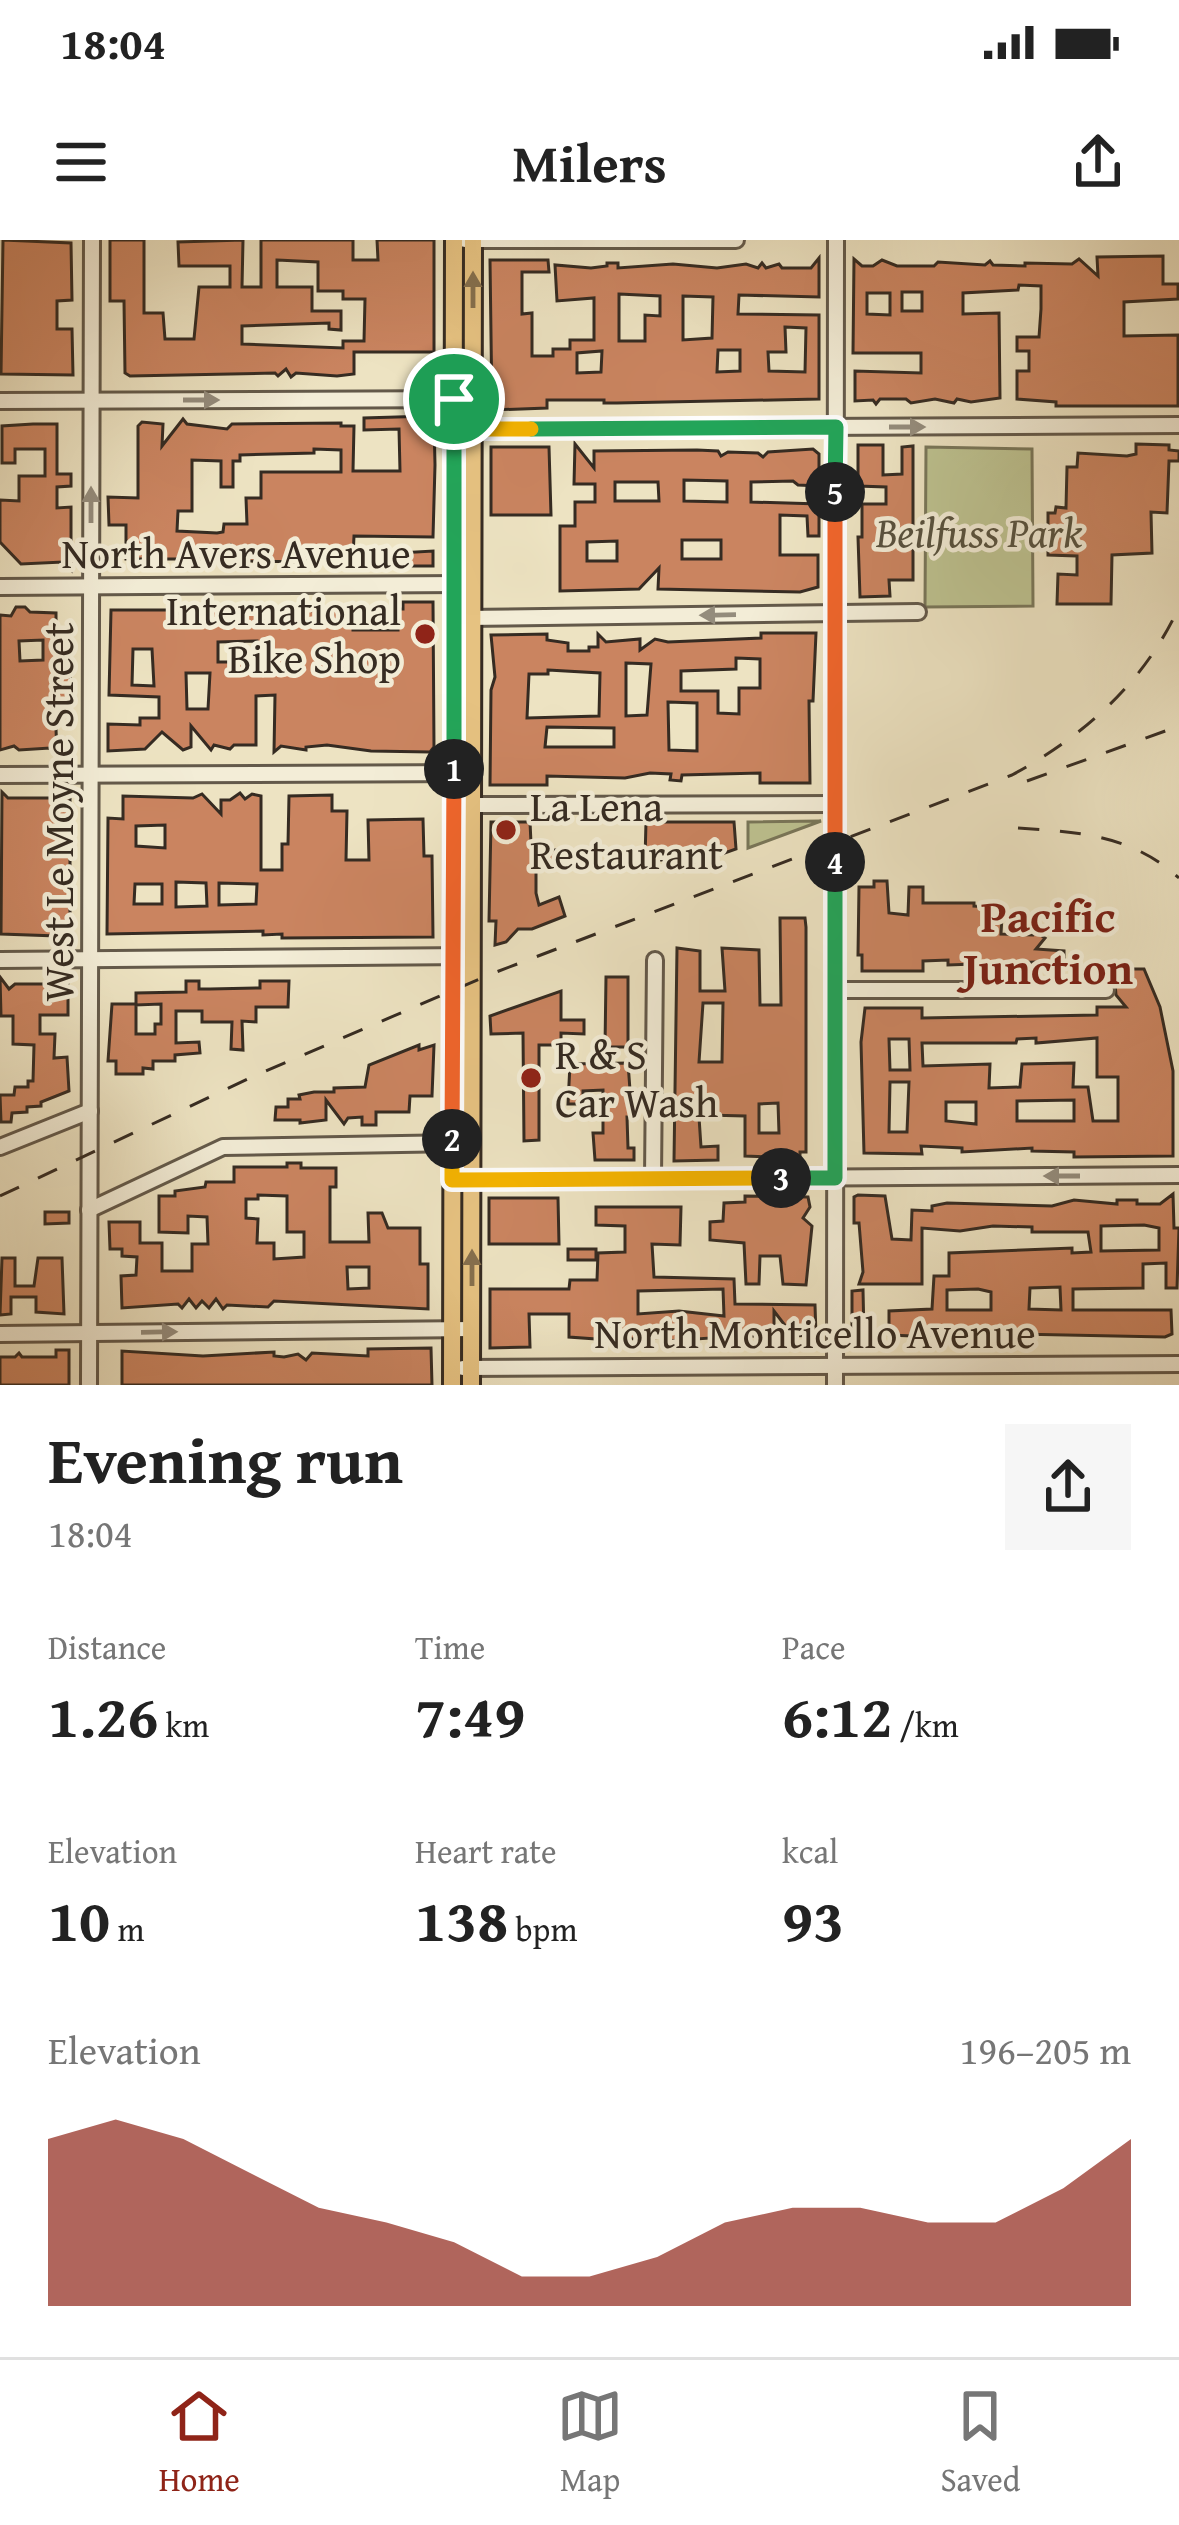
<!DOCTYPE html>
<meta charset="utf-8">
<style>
body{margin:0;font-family:"Gentium Book Plus",serif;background:#f6f6f6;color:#222;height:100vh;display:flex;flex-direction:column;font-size:45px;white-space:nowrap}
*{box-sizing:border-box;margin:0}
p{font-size:39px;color:#767676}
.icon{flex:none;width:66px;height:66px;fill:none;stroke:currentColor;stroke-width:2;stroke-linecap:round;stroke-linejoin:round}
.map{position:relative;height:1145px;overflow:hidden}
.sheet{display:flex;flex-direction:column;background:#fff;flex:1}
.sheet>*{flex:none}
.pin{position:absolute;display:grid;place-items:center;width:102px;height:102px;color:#fff;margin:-51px;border:6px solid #fff;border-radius:50%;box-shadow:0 3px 12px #0007}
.km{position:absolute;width:60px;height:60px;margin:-30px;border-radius:50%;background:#222;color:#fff;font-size:33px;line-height:60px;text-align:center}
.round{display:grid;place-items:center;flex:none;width:126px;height:126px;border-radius:0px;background:#f6f6f6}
.head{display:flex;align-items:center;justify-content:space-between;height:204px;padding:0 48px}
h1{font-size:66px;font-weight:800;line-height:90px}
.figures{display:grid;grid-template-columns:repeat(3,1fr);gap:18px;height:204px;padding:12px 48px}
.figures div{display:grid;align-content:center}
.figures b{font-size:60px;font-weight:800}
.figures small{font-size:33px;font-weight:400}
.figures p{font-size:33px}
.chart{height:336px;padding:24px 48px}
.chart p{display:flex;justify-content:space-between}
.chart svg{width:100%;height:216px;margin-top:12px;fill:#8f2418;opacity:.7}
.status{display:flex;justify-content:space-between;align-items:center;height:84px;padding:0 60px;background:#fff;direction:ltr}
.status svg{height:33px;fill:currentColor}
header{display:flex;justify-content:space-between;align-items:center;height:156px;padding:0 48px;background:#fff;font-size:54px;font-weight:800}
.menu{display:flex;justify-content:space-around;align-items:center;height:168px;border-top:3px solid #e0e0e0;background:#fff;font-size:33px;color:#767676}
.menu a{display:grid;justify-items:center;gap:6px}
.menu .current{color:#8f2418}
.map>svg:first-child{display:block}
</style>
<div class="status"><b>18:04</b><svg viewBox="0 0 49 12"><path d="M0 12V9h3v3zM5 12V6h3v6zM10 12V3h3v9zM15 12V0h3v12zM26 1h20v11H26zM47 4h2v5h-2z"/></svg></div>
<header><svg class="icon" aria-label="menu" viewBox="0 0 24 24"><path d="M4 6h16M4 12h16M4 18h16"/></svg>Milers<svg class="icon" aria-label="share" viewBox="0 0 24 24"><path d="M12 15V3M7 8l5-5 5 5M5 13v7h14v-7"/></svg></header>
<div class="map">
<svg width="1179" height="1145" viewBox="0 0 1179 1145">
<rect width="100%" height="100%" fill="#ede3c2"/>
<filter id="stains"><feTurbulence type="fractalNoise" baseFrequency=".00167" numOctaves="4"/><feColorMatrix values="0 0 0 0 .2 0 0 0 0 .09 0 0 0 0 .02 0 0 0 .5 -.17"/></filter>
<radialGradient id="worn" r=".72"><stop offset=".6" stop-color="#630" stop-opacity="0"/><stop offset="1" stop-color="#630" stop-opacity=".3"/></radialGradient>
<g fill="#bdc290" stroke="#797659" stroke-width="3">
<path d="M926,207L1032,209L1033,366L925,367Z"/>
<path d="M821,581L748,608V582Z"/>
</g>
<g fill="#ca8460" stroke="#352b22" stroke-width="3" fill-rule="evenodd">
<path d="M3,0L71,3L72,60L57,61V89H72L73,135L1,134Z"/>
<path d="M110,0H144V73H163L165,99H194L199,47H230V26H179L178,2L243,0L242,47H261V0H353V20H378L377,0H434V112H354V134L337,136L296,133L291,137L286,129L278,136L275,133L130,136L125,133L124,61H110ZM277,20L318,22V51H343V59H365L364,101H343V108L242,104V86L329,83V89L341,90V71H312V47H277Z"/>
<path d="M1163,16V44H1178V59L1124,62V96L1178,95V166H1056V162L1017,159V131H1029V111H1017V97H1039L1041,69V46L1019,45L1018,50L963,53V74L999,73L1000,158L971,162L957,159L954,163L935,159L911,163L906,159H880L876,164L873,160L855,161V131L921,133V113H853L854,19L862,26H873L882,20L897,26H934L938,22L985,25L990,21L993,25L1025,26V23L1072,24L1079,19L1098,36L1097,17ZM902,52H922V71H902ZM867,53H890V75L867,74Z"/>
<path d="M819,18V57L739,55L738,74L819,75V159L617,163H604V160H547V168L492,170L490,20H548L549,32H522V74L532,73V116H553V109H570V100H594V58L557,61L555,25L591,28L607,26V23H618V28L673,24L717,28L746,24L758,28L762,23L766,28L779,24L782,28H811ZM619,54L660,56V76L645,75V101H619ZM683,56L713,57L712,98L683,100ZM785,87L806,88L805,132L769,131L768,112H786ZM718,110H740V131L717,132ZM602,111L601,132L577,133V113Z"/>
<path d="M430,176L434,180L435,225L433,297L354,296L353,317L346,322L342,318L328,317L324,322L309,318L300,322L249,321L232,306V319H126V285H109L108,257L138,258V186L142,182L163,184L162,206L183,179L187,184L227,189L232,184L341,183V186H354L353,231H400L399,189L364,190V178ZM314,209L341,210V232H261V258H246L247,284H224L223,292L217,293L177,291L178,271H192V220L221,221V247H233V221H240V215L314,213Z"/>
<path d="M33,184H57V234H71V246L57,247V268L71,267V330L63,322L21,324L0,302V260L19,261V236H45V209H15V223H2V186Z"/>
<path d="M575,204L594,228V211L697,210L718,211L721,216L728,212L758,213L763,217L768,212L813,209L819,214V246L798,245L793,241L751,242V262L819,264V296H808L807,276L780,275V315H818V347L800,352L658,349L659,328L639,349L560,351V286H575V262H595V244H574ZM684,240L727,241V262L684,261ZM615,242H658L659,261H615ZM682,300H721V319H682ZM617,301V321H587V302Z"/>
<path d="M1136,204L1169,205V210L1179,211V221H1169L1167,273L1151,272L1152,313L1112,315L1111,364H1057L1058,334L1077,335V316L1048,315V273H1055L1056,267L1066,268L1067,227H1077L1078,213L1127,216L1136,214Z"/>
<path d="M858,205H883V235L902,234V207L913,206V340H889L890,356L860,357L858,297H862V264H886V247L858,246Z"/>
<path d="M491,207H549L551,275H491Z"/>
<path d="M433,311V326H364V315Z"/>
<path d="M403,362H433L434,507L430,512L371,511L327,505L306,507V510L281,506L274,512L275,455L256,456V505H234L230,509L214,505L211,510L191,486V507L183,510L162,492L145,509L108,511V484L140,485V478H159V457L109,455L111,370H171L175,374L209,370L270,367L315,371L353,367V390H398V369H403ZM257,401V422H218V402ZM133,409H152L154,446L132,445ZM186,433H210L208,469H187Z"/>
<path d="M16,367H25L30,372L56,373V420H70L71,462L55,463L57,515L50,508L19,510L14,506L0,510V375L11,376ZM43,400V420L20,421L19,401Z"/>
<path d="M761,393H816L813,461H809L810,543H760V533L682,535L681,541L670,540L671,534L650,533L625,538L547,536V545H490L491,450L495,437L491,395L547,394V400L568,403V411H589V407H598V394L606,402L640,399V410L655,399L668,402L761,398ZM736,418L760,419V448H739V474L718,473V451H681V431L736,429ZM626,423L651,424L647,475L626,476ZM548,430L600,433L599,476L527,478L529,434H548ZM668,462L697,463V511L669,510ZM547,487L614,488V507H545Z"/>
<path d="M2,552L8,558H70V700H57V696L1,694Z"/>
<path d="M240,553L245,559L252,554L261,556V630H282V604H288L289,556L332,555V571H347L346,620H369L368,580L423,579L424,616H432L433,697L282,698V694L263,695V691L107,694L108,578L123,579V556L193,558L202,554L221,574V560H230ZM165,585V608L136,606V586ZM176,642L206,643L207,666L176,667ZM219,643L257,644L256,664L219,665ZM135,644H162V664H134Z"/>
<path d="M491,582H530L531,603H539V610H558V624H536V653L539,665L559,657L565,676L532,689H518L506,702L495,705L496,681H489Z"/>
<path d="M646,582H734L736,609L688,626H667V620H645Z"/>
<path d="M874,641H887L889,673L908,675L909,647H923V663H974V666L989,667V676H1002L1001,694L1033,695L1034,691L1045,698L1036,709L1064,711V721L948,725V720L923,721V731H862V715H858L859,647H874Z"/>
<path d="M780,678H805L806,687V912H800V918L745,916V876L706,875L699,877L701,907L718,906V920L674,921L677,708L700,711V751H725L722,708L759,710L760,765H781ZM703,763H723L722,822H699ZM778,863L779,893H759V864Z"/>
<path d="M1105,729H1144L1160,767L1173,831V916L1074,917V912L1032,911V908L962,912V908L921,906L922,914L864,913L861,802L865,768H922V778L1097,775V767H1126L1116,755L1115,743L1105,739ZM1036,798V803L1097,798V837H1118V881H1093L1088,847H1073L1074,823L1022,824L1020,847L989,848L990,824L923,826L922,803H1016L1017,799ZM889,799H909L910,830H890ZM890,842H909L907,892H889ZM1074,860V881H1017V861ZM946,862H976V884L946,881Z"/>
<path d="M0,737L9,749L15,744H68V775H40V794H55L54,818L67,817L69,851L41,862V866L27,867V872L12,873L11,882H1L0,855H14L15,847H28V841H33L34,805L13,804V776H1Z"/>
<path d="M606,737H628V807H605Z"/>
<path d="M186,741H199V749H210L260,748V741H289L288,767H256V782L242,781L243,810L231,809L232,782H202V771H176V803L199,802L200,813L175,815V821H153V829L143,828V834H116V821H108L112,764H136V794H155V784H161V764L136,765V753L186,752Z"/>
<path d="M561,751V780H584V794L561,793V805H539V900L524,901L523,793L491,794L490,776Z"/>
<path d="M419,805V810L434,805L432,856H410L409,872H376V885H362V877L348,878L344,884L326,860V880L300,883V880H275L276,867H288V859H300L299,855L314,852H334V848L365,847L369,825Z"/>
<path d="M628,823L632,877H627L628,908H634V920H595L593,893H603V850L583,851V864H568L570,824Z"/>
<path d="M287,923H301V928H336V947H330V1002H369L368,973H382L388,988H420V1024H428V1069L274,1061L268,1067L227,1065L223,1069L216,1059L209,1068L202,1061L196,1068L189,1059L182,1068L178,1064L122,1068L121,1036L136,1035L137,1017L122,1016V1009H110L109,982H140V1003H162V1031H192V1004H208L207,977L188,976V993L159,992V956H175V951L205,947L206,942H234V927H287ZM258,955L287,956V992H304V1017L274,1019V1003H257L258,979L246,978V959H258ZM347,1027H369V1048L348,1049Z"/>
<path d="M1173,954L1174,988H1179L1177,1048H1166V1023L1143,1024V1048L1073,1049V1070H1171L1172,1094L1165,1097L1011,1094L988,1099L889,1095V1071L932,1069L934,1036H949V1013L1072,1008V1013L1091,1012L1088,992H1032V987L993,986L960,991L922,988V1044H859L863,1032L859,983H854V957L858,955L885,956L892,999L911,1000L912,970L932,971V966L947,963L1052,966L1074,960L1117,964V960H1137V964H1160ZM1144,985L1159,988V1010L1101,1011V986ZM1060,1047L1061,1070L1029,1069L1030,1048ZM978,1049L991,1052V1070H947V1050Z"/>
<path d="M745,956L808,957L810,967L803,978L812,986L806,1045L783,1044L780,1016H760L759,1044H746L744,1003L710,1000V982L723,981L724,963L745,962Z"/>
<path d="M489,958H558L559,1004H489Z"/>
<path d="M596,967H681L680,1005L652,1004L654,1037L734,1039L735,1064L815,1065L816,1095L793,1096L774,1071V1096H736V1101L724,1102V1097L668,1101V1097L610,1100L569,1097V1074H529L530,1107L490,1108V1049H569L570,1040H597L598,1013L625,1012V986L596,985ZM723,1049L724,1076L679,1071L638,1074V1051Z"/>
<path d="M45,972H69V983L45,984Z"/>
<rect x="568" y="1009" width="28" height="11"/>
<path d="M2,1018H15V1046H34L38,1018H62L64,1074L36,1072V1057H11V1074L0,1075Z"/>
<path d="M863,1050L864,1095H852V1051Z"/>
<path d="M431,1108L432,1145H122V1111L203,1116L274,1112V1116L284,1117L298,1114L306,1120L312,1113L368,1116V1109Z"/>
<path d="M56,1110H69V1145H0V1117H15L19,1113L22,1117H56Z"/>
</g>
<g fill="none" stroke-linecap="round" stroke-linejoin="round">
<g stroke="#63594a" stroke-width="20">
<g id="minor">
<path d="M465,0H736"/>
<path d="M0,161L473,159"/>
<path d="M465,189L1179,185"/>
<path d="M0,347L462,344"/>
<path d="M465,378L918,372"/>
<path d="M0,535L473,533"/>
<path d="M465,565L834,564"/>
<path d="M0,720L471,716"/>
<path d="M835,750H1106"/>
<path d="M0,907L90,871"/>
<path d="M653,939L655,720"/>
<path d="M464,940L1179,935"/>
<path d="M89,970L223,907L460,903"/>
<path d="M0,1094L472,1089"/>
<path d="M463,1128L1179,1124"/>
<path d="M89,1145L92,0"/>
<path d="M835,1145L836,0"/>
</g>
</g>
<g stroke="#352b22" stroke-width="22">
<g id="major">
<path d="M452,1145L454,0"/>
<path d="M471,1145L473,0"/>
</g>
</g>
<use href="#minor" stroke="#f3edd7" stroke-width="14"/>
<use href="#major" stroke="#e6c281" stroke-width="16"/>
<g stroke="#352b22" stroke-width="3" stroke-dasharray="21 21" stroke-linecap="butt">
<path d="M1027,541L1179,486"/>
<path d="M1018,588C1079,592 1132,595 1179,638"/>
<path d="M0,956L252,837L491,734L1012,535C1084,496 1144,443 1179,367"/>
</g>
</g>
<defs><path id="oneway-solid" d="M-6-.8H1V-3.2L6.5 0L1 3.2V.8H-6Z" transform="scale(3)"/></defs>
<g fill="#856f4d">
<use href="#oneway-solid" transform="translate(473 50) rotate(-90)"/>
<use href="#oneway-solid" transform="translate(472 1028) rotate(-90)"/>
</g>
<g fill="#948c7c">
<use href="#oneway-solid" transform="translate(201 160)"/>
<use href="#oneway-solid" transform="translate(907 187)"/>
<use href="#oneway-solid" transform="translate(91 265) rotate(-90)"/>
<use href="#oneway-solid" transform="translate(718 375) rotate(179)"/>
<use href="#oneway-solid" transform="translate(1062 936) rotate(180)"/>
<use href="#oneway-solid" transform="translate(159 1092) rotate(-1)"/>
</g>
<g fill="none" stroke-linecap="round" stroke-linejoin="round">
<g stroke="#fff" stroke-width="24">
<path id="split-1" d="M454,159V529"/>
</g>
<g stroke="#fff" stroke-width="24">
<path id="split-2" d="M452,899L454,529"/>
</g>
<g stroke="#fff" stroke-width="24">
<path id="split-3" d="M452,899V940L781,938"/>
</g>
<g stroke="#fff" stroke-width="24">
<path id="split-4" d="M781,938H835V622"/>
</g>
<g stroke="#fff" stroke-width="24">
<path id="split-5" d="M835,622V252"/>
</g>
<g stroke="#fff" stroke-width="24">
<path id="split-6" d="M531,189L836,187L835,252"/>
</g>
<g stroke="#fff" stroke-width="24">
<path id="split-7" d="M454,159H473V189H531"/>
</g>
<use href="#split-1" stroke="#22a559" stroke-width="15"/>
<use href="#split-2" stroke="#f0652b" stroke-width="15"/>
<use href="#split-3" stroke="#f5b400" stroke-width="15"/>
<use href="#split-4" stroke="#22a559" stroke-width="15"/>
<use href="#split-5" stroke="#f0652b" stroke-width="15"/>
<use href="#split-6" stroke="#22a559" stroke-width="15"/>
<use href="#split-7" stroke="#f5b400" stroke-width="15"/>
</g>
<g fill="#8f2418" stroke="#f3edd7" stroke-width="4.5">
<circle cx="425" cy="394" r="12"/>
<circle cx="506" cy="590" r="12"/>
<circle cx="531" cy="838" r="12"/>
</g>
<g text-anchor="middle" stroke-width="9" stroke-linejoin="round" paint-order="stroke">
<g font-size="42" font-style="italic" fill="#57513e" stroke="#f3edd7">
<text x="979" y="307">Beilfuss Park</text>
</g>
<g font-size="42" fill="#352b22" stroke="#f3edd7">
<text x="236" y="328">North Avers Avenue</text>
<text transform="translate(58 572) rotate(-90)" y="15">West Le Moyne Street</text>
<text x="815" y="1108">North Monticello Avenue</text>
</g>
<g font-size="42" fill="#352b22" stroke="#f3edd7" text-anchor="start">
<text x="401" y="385" text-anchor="end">International<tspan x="401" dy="48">Bike Shop</tspan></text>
<text x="530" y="581">La Lena<tspan x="530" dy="48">Restaurant</tspan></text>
<text x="555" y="829">R &amp; S<tspan x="555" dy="48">Car Wash</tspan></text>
</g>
<g font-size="45" font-weight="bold" fill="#7a1f14" stroke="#f3edd7">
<text x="1048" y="692">Pacific<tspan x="1048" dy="52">Junction</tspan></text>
</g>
</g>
<rect width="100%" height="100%" filter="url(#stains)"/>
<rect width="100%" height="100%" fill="url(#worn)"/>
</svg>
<div class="pin" style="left:454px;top:159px;background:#1e9e55"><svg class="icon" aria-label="arrive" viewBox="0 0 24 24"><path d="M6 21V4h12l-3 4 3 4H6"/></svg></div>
<b class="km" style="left:454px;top:529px">1</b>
<b class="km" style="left:452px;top:899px">2</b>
<b class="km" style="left:781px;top:938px">3</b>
<b class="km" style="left:835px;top:622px">4</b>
<b class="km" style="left:835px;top:252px">5</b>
</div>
<section class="sheet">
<div class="head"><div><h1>Evening run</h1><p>18:04</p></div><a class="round"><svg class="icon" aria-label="share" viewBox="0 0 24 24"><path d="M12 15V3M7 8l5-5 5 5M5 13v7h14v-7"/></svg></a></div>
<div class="figures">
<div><p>Distance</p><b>1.26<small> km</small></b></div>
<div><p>Time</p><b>7:49</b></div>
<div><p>Pace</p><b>6:12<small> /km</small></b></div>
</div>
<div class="figures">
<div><p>Elevation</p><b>10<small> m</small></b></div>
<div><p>Heart rate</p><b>138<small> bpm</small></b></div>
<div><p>kcal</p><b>93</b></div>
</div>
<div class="chart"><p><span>Elevation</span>196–205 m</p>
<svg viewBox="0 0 160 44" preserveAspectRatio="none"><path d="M0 44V10L10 6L20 10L30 17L40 24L50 27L60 31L70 38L80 38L90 34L100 27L110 24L120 24L130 27L140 27L150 20L160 10V44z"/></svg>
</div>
</section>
<nav class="menu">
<a class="current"><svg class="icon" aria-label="home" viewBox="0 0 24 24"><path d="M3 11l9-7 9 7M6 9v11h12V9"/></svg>Home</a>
<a><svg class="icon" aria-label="map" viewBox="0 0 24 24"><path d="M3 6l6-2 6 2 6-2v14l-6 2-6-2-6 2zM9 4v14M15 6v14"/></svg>Map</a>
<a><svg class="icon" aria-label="saved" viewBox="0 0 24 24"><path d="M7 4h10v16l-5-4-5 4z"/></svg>Saved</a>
</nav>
